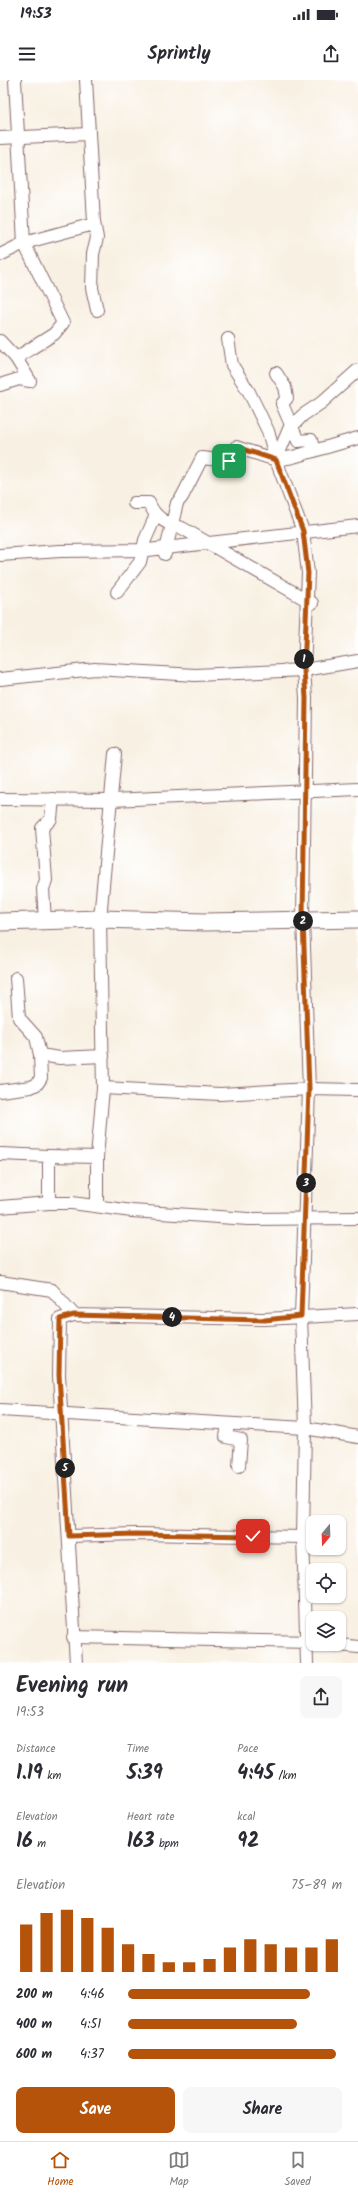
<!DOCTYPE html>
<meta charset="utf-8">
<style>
body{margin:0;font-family:Kalam,sans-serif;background:#f7f7f7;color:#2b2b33;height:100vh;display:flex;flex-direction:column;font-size:15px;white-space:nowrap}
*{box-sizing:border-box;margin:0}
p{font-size:13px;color:#7c7c81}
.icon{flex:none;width:22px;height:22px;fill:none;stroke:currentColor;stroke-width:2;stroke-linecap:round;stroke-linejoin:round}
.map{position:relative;height:1583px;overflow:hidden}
.panel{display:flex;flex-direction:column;background:#fff;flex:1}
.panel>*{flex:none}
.needle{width:26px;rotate:199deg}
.fabs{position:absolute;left:306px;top:1435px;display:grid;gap:8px}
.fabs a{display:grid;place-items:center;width:40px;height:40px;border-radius:8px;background:#fff;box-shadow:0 1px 3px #0004;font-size:20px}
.pin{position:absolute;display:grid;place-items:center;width:34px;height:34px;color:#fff;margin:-17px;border-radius:8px;box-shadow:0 2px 6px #0006}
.km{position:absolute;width:20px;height:20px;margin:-10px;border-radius:50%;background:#222;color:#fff;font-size:11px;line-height:20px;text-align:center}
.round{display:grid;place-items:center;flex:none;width:42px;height:42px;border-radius:8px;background:#f7f7f7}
.head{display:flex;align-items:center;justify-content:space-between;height:68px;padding:0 16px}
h1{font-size:22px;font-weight:700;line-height:30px}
.figures{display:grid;grid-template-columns:repeat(3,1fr);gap:6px;height:68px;padding:4px 16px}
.figures div{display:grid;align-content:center}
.figures b{font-size:20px;font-weight:700}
.figures small{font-size:11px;font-weight:400}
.figures p{font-size:11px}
.chart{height:112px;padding:8px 16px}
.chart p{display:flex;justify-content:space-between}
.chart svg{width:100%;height:72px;margin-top:4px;stroke:#b45309;stroke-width:6}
.cta{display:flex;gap:8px;margin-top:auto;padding:8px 16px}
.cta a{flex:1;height:46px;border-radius:8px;background:#b45309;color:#fff;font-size:16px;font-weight:700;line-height:46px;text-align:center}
.cta a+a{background:#f7f7f7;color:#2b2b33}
ul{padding:0 16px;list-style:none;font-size:13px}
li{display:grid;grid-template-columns:64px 48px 1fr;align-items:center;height:30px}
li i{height:10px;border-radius:5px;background:#b45309}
.status{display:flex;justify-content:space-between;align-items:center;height:28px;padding:0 20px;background:#fff;direction:ltr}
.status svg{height:11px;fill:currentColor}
header{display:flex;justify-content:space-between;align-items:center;height:52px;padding:0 16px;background:#fff;font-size:18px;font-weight:700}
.tab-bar{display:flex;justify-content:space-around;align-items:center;height:56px;border-top:1px solid #e1e1e2;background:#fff;font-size:11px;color:#7c7c81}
.tab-bar a{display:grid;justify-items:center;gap:2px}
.tab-bar .selected{color:#b45309}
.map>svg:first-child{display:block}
</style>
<div class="status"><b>19:53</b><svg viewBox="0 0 49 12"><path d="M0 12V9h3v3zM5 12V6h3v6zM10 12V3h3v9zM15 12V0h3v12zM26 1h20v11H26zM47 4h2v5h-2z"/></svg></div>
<header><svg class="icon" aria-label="menu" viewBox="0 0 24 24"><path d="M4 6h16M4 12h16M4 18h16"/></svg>Sprintly<svg class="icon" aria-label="share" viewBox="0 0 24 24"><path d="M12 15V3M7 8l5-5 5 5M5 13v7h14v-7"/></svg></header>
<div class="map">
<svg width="358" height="1583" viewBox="0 0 358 1583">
<rect width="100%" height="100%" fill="#fff"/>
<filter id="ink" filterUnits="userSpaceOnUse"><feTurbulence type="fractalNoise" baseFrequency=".025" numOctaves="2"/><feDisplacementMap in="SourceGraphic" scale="8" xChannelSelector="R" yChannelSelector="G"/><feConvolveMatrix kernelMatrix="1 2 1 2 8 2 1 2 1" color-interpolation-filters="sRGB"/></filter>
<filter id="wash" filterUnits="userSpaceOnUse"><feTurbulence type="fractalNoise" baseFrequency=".012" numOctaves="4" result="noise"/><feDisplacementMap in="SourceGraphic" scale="16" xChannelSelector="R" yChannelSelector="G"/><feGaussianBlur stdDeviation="0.9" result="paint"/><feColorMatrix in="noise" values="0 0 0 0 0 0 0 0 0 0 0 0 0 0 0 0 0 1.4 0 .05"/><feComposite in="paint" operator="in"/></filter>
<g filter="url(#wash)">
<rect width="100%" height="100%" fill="#f8f0e2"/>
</g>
<g filter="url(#ink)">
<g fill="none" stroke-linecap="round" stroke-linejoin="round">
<g stroke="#87686b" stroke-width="14">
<g id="minor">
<path d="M15,0L24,163L63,243L54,254L16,278"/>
<path d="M0,58L89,54"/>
<path d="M94,142L97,158L93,174L92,208L97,230"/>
<path d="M0,175L24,163L90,145L94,142L86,0"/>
<path d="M228,259L232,285L249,312L268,351L276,380L303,451L308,493L304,590L306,618L303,839L309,1009L301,1236L305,1348L303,1457L307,1583"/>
<path d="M0,261L16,278L30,301L19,299L0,305"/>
<path d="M276,293L285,307L287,318L282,324L298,361L311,360L314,371"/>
<path d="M276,380L289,349L303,335L321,323L358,290"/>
<path d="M134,423H149C155,438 167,444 182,448L312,523"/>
<path d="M165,474L177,423L182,417L202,378L229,381L236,367L276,380L293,377L358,358"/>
<path d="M0,475L60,471L148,470L358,446"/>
<path d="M117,512L140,482L145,460L156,435"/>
<path d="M0,599L95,589L195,595L304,590L358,581"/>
<path d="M0,719L112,720L358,709"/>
<path d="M45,841L43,809L46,800L42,748L51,739L53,719"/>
<path d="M40,975L60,978L103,976"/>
<path d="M103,1008L220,1014L309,1009L358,1010"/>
<path d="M0,1011L31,1007L37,1004L41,998L40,975L36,957L19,938L16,898"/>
<path d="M0,1074L49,1076V1123"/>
<path d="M49,1076L97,1077"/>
<path d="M97,1126V1077L103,1008L100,839L115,674"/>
<path d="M0,1127L49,1123H72L132,1131L248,1139L358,1138"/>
<path d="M0,1202L52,1210L74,1235L265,1239L358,1234"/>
<path d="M74,1235L60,1239L59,1295L76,1583"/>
<path d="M0,1330L305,1348L358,1357"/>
<path d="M228,1344L226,1357L241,1360L239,1386"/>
<path d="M69,1456L136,1454L303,1457"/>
<path d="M73,1557L313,1562"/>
<path d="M331,1564L358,1567"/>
</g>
</g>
<g stroke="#87686b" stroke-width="19">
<path id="highway" d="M0,842L100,839L205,842L358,839"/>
</g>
<use href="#minor" stroke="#fff" stroke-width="12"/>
<use href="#highway" stroke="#fff" stroke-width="17"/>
</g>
</g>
<g fill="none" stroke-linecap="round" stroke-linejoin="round" filter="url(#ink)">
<g stroke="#fff" stroke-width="8">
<path id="route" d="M229,381L236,367L276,380L303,451L308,493L304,590L306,618L303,839L309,1009L301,1236L265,1240L74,1235L60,1239L59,1295L69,1456L136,1454L253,1456"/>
</g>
<use href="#route" stroke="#b45309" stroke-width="5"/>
</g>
</svg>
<div class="fabs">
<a><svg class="needle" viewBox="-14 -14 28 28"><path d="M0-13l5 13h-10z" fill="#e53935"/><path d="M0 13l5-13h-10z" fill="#7c7c81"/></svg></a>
<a><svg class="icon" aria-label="locate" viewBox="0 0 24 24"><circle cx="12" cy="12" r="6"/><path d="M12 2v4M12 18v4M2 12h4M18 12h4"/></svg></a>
<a><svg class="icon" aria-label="layers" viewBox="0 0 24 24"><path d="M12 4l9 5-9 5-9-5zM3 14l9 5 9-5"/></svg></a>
</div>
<div class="pin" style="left:229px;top:381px;background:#1e9e55"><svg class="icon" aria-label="arrive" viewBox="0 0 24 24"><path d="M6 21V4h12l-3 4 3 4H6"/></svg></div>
<div class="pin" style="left:253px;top:1456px;background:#d93025"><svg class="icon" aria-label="check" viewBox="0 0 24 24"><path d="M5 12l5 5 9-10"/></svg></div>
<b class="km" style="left:304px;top:579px">1</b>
<b class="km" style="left:303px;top:841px">2</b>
<b class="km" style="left:306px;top:1103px">3</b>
<b class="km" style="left:172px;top:1237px">4</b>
<b class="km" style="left:65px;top:1388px">5</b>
</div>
<section class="panel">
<div class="head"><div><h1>Evening run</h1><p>19:53</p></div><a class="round"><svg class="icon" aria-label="share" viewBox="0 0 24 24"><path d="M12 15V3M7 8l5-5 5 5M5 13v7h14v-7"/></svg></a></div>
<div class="figures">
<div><p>Distance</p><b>1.19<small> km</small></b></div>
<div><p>Time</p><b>5:39</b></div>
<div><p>Pace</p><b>4:45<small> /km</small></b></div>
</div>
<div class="figures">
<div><p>Elevation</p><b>16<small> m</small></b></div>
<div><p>Heart rate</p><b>163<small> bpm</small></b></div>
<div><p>kcal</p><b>92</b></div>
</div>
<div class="chart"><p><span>Elevation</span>75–89 m</p>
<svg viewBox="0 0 160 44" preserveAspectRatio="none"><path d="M5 44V15M15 44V8M25 44V6M35 44V11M45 44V17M55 44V27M65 44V33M75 44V38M85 44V38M95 44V36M105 44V29M115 44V24M125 44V27M135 44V29M145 44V29M155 44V24"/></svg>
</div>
<ul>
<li><b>200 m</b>4:46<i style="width:85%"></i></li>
<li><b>400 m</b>4:51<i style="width:79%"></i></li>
<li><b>600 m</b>4:37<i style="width:97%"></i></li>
</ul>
<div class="cta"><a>Save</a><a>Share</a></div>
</section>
<nav class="tab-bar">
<a class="selected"><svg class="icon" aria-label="home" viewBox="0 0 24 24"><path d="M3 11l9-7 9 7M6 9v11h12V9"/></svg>Home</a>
<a><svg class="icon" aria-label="map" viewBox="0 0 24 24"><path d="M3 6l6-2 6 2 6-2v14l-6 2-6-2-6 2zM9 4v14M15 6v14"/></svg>Map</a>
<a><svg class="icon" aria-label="saved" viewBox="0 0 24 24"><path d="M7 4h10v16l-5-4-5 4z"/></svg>Saved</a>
</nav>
